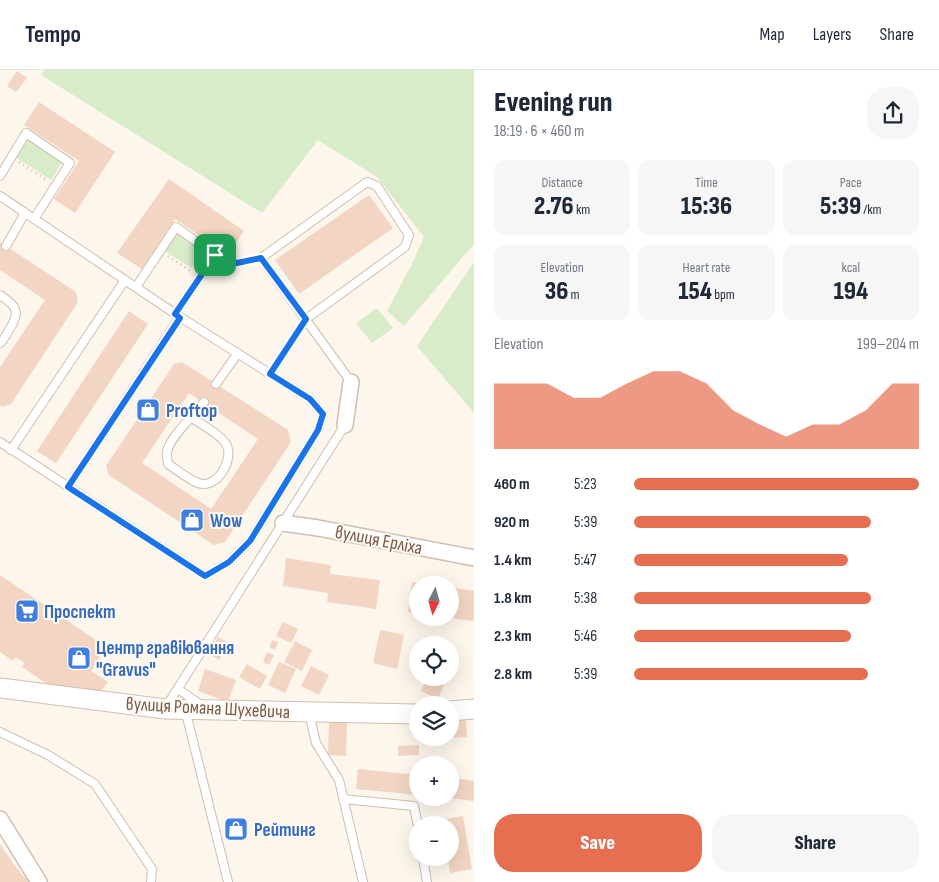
<!DOCTYPE html>
<meta charset="utf-8">
<style>
body{margin:0;font-family:"Sofia Sans Condensed",sans-serif;background:#f6f6f7;color:#1f2937;height:100vh;display:flex;flex-direction:column;font-size:19px;white-space:nowrap}
*{box-sizing:border-box;margin:0}
p{font-size:16px;color:#747a83}
.icon{flex:none;width:28px;height:28px;fill:none;stroke:currentColor;stroke-width:2;stroke-linecap:round;stroke-linejoin:round}
.map{position:relative;flex:1;overflow:hidden}
.sheet{display:flex;flex-direction:column;background:#fff;width:465px}
.sheet>*{flex:none}
.needle{width:32px;rotate:186deg}
.tools{position:absolute;left:409px;top:506px;display:grid;gap:10px}
.tools a{display:grid;place-items:center;width:50px;height:50px;border-radius:50%;background:#fff;box-shadow:0 5px 20px #0002;font-size:25px}
.pin{position:absolute;display:grid;place-items:center;width:42px;height:42px;color:#fff;margin:-21px;border-radius:10px;box-shadow:0 2px 8px #0006}
.round{display:grid;place-items:center;flex:none;width:52px;height:52px;border-radius:20px;background:#f6f6f7}
.summary{display:flex;align-items:center;justify-content:space-between;height:85px;padding:0 20px}
h1{font-size:28px;font-weight:800;line-height:38px}
.metrics{display:grid;grid-template-columns:repeat(3,1fr);gap:8px;height:85px;padding:5px 20px}
.metrics div{display:grid;align-content:center;border-radius:12px;background:#f6f6f7;text-align:center}
.metrics b{font-size:25px;font-weight:800}
.metrics small{font-size:14px;font-weight:400}
.metrics p{font-size:14px}
.chart{height:140px;padding:10px 20px}
.chart p{display:flex;justify-content:space-between}
.chart svg{width:100%;height:90px;margin-top:5px;fill:#e76f51;opacity:.7}
.cta{display:flex;gap:10px;margin-top:auto;padding:10px 20px}
.cta a{flex:1;height:58px;border-radius:20px;background:#e76f51;color:#fff;font-size:20px;font-weight:800;line-height:58px;text-align:center}
.cta a+a{background:#f6f6f7;color:#1f2937}
ul{padding:0 20px;list-style:none;font-size:16px}
li{display:grid;grid-template-columns:80px 60px 1fr;align-items:center;height:38px}
li i{height:12px;border-radius:6px;background:#e76f51}
header{display:flex;align-items:center;gap:30px;box-sizing:border-box;height:70px;padding:0 25px;background:#fff;border-bottom:1px solid #e0e1e3}
header strong{font-size:24px}
nav{display:flex;gap:28px;margin-inline-start:auto;font-size:18px}
main{display:flex;flex:1;min-height:0}
.map>svg:first-child{display:block}
</style>
<header>
<strong>Tempo</strong>
<nav><a>Map</a><a>Layers</a><a>Share</a></nav>
</header>
<main>
<div class="map">
<svg width="474" height="812" viewBox="0 0 474 812">
<rect width="100%" height="100%" fill="#fdf6ec"/>
<g fill="#d8ecc9">
<path d="M45,0H474V174L404,256L387,241L412,194L424,167L377,107L318,70L262,143L41,5Z"/>
<path d="M26,69L62,92L51,110L15,87Z"/>
<path d="M177,162L203,182L191,198L165,181Z"/>
<path d="M474,192V343L417,276Z"/>
<path d="M377,238L393,258L372,273L356,253Z"/>
</g>
<g fill="#f3d5c3" fill-rule="evenodd">
<path d="M17,1L27,8L16,22L7,16Z"/>
<path d="M39,32L115,82L75,143L54,129L79,91L24,55Z"/>
<path d="M169,109L244,161L228,185L175,149L142,199L117,183Z"/>
<path d="M369,125L393,158L299,224L275,190Z"/>
<path d="M0,172L76,222L78,232L11,334L2,337L0,335V297L45,230L0,200Z"/>
<path d="M129,241L148,254L56,393L37,381Z"/>
<path d="M182,292L288,360L291,372L225,472L214,475L109,405L106,396L174,294ZM189,323L258,369L211,439L142,393Z"/>
<path d="M286,488L331,495L330,504L380,510L376,539L327,532L328,523L283,516Z"/>
<path d="M0,505L106,577L91,601L108,612L100,622L50,616L22,597L25,593L16,587L13,591L0,582Z"/>
<path d="M412,512L428,514L418,515V543L408,542Z"/>
<path d="M450,517L474,521V551L450,548Z"/>
<path d="M283,552L298,559L291,573L276,566Z"/>
<path d="M380,560L404,565L397,599L373,593Z"/>
<path d="M218,567L229,573L219,590L208,583Z"/>
<path d="M272,570L278,572L275,580L269,577Z"/>
<path d="M295,571L312,580L302,601L284,592Z"/>
<path d="M267,582L274,585L269,595L263,592Z"/>
<path d="M279,592L296,599L285,623L268,615Z"/>
<path d="M247,594L267,606L260,619L239,607Z"/>
<path d="M311,596L329,605L319,625L301,616Z"/>
<path d="M205,599L236,610L228,632L198,621Z"/>
<path d="M427,608L444,615L438,629L421,621Z"/>
<path d="M466,649L467,667L450,668V650Z"/>
<path d="M329,652H347L346,686L328,685Z"/>
<path d="M419,675V685L398,686V676Z"/>
<path d="M358,699L418,705V725L356,719Z"/>
<path d="M450,708L474,711V731L450,728Z"/>
<path d="M463,746L472,799L450,803L448,788H450V755H442L441,750Z"/>
<path d="M0,774L15,796L29,812H0Z"/>
</g>
<g fill="none" stroke-linecap="round" stroke-linejoin="round">
<g stroke="#d1beb0" stroke-width="10">
<g id="service">
<path d="M0,106L26,63L70,93L34,149"/>
<path d="M0,126L180,247L310,329L323,344L318,360L250,471L229,492L205,506L0,372"/>
<path d="M6,176L25,143"/>
<path d="M136,217L176,157L215,185L175,244"/>
<path d="M0,225C17,236 21,242 9,260C6,265 4,270 0,273"/>
<path d="M306,249L405,177L409,165L377,116L367,112L261,188L351,312"/>
<path d="M216,314L238,283"/>
<path d="M192,348C201,354 221,365 226,374C235,389 217,420 198,413C188,409 177,400 168,394C168,391 166,385 167,382C169,368 195,344 204,332"/>
<path d="M11,380L125,210"/>
<path d="M68,417L180,247"/>
<path d="M178,619L201,635"/>
<path d="M166,637L345,355"/>
<path d="M185,639L228,812"/>
<path d="M309,643L316,673L339,710L363,812"/>
<path d="M0,662L48,685L95,714L152,799L151,812"/>
<path d="M343,729L414,736L418,756"/>
<path d="M423,788L427,812"/>
</g>
</g>
<g stroke="#d1beb0" stroke-width="18">
<g id="minor">
<path d="M345,355L351,312"/>
<path d="M283,453L318,458L474,488"/>
<path d="M0,749L39,812"/>
</g>
</g>
<g stroke="#d1beb0" stroke-width="21">
<g id="tertiary">
<path d="M0,618L165,639L418,644"/>
<path d="M450,641L474,639"/>
</g>
</g>
<g stroke="#d9b8a5" stroke-width="2.5" stroke-dasharray="1 4" stroke-linecap="butt">
<path d="M19,92L48,111"/>
<path d="M168,186L192,202"/>
<path d="M224,188L237,193L252,190"/>
<path d="M275,297L300,257"/>
</g>
<use href="#service" stroke="#fff" stroke-width="8"/>
<use href="#minor" stroke="#fff" stroke-width="15"/>
<use href="#tertiary" stroke="#fff" stroke-width="19"/>
</g>
<g fill="none" stroke-linecap="round" stroke-linejoin="round">
<g stroke="#fff" stroke-width="10">
<path id="route" d="M215,185L237,193L261,188L306,249L270,304L310,329L323,344L318,360L250,471L229,492L205,506L68,417L180,248L175,244Z"/>
</g>
<use href="#route" stroke="#1a73e8" stroke-width="6"/>
</g>
<defs>
<g id="shop-square" transform="scale(1.25)"><rect x="-9" y="-9" width="18" height="18" rx="4" fill="#3f7fe0" stroke="#fffaf3"/><path d="M-5-2.5h2.3a2.7 3.5 0 0 1 5.4 0H5L5.5 6h-11ZM-1.5-2.5h3a1.5 2.3 0 0 0-3 0Z" fill="#fff"/></g>
<g id="supermarket-square" transform="scale(1.25)"><rect x="-9" y="-9" width="18" height="18" rx="4" fill="#3f7fe0" stroke="#fffaf3"/><path d="M-6-5.5h2.5l.6 2H6L4.5 2H-2.5L-4.4-4H-6ZM-1.5 3.2a1.3 1.3 0 1 0 .1 0ZM3 3.2a1.3 1.3 0 1 0 .1 0Z" fill="#fff"/></g>
</defs>
<g fill-rule="evenodd">
<use href="#shop-square" x="148" y="340"/>
<use href="#shop-square" x="192" y="450"/>
<use href="#supermarket-square" x="27" y="541"/>
<use href="#shop-square" x="79" y="588"/>
<use href="#shop-square" x="236" y="759"/>
</g>
<g text-anchor="middle" stroke-width="4" stroke-linejoin="round" paint-order="stroke">
<g font-size="19" font-weight="bold" fill="#366cbe" stroke="#fffaf3" text-anchor="start">
<text x="166" y="347">Proftop</text>
<text x="210" y="457">Wow</text>
<text x="44" y="548">Проспект</text>
<text x="96" y="584">Центр гравіювання<tspan x="96" dy="22">"Gravus"</tspan></text>
<text x="254" y="766">Рейтинг</text>
</g>
<g font-size="19" fill="#7a5c4d" stroke="#fffaf3">
<text transform="translate(379 469) rotate(11)" y="7">вулиця Ерліха</text>
<text transform="translate(208 637) rotate(3)" y="7">вулиця Романа Шухевича</text>
</g>
</g>
</svg>
<div class="tools">
<a><svg class="needle" viewBox="-14 -14 28 28"><path d="M0-13l5 13h-10z" fill="#e53935"/><path d="M0 13l5-13h-10z" fill="#747a83"/></svg></a>
<a><svg class="icon" aria-label="locate" viewBox="0 0 24 24"><circle cx="12" cy="12" r="6"/><path d="M12 2v4M12 18v4M2 12h4M18 12h4"/></svg></a>
<a><svg class="icon" aria-label="layers" viewBox="0 0 24 24"><path d="M12 4l9 5-9 5-9-5zM3 14l9 5 9-5"/></svg></a>
<a>+</a>
<a>−</a>
</div>
<div class="pin" style="left:215px;top:185px;background:#1e9e55"><svg class="icon" aria-label="arrive" viewBox="0 0 24 24"><path d="M6 21V4h12l-3 4 3 4H6"/></svg></div>
</div>
<section class="sheet">
<div class="summary"><div><h1>Evening run</h1><p>18:19 · 6 × 460 m</p></div><a class="round"><svg class="icon" aria-label="share" viewBox="0 0 24 24"><path d="M12 15V3M7 8l5-5 5 5M5 13v7h14v-7"/></svg></a></div>
<div class="metrics">
<div><p>Distance</p><b>2.76<small> km</small></b></div>
<div><p>Time</p><b>15:36</b></div>
<div><p>Pace</p><b>5:39<small> /km</small></b></div>
</div>
<div class="metrics">
<div><p>Elevation</p><b>36<small> m</small></b></div>
<div><p>Heart rate</p><b>154<small> bpm</small></b></div>
<div><p>kcal</p><b>194</b></div>
</div>
<div class="chart"><p><span>Elevation</span>199–204 m</p>
<svg viewBox="0 0 160 44" preserveAspectRatio="none"><path d="M0 44V12L10 12L20 12L30 19L40 19L50 12L60 6L70 6L80 12L90 25L100 32L110 38L120 32L130 32L140 25L150 12L160 12V44z"/></svg>
</div>
<ul>
<li><b>460 m</b>5:23<i style="width:100%"></i></li>
<li><b>920 m</b>5:39<i style="width:83%"></i></li>
<li><b>1.4 km</b>5:47<i style="width:75%"></i></li>
<li><b>1.8 km</b>5:38<i style="width:83%"></i></li>
<li><b>2.3 km</b>5:46<i style="width:76%"></i></li>
<li><b>2.8 km</b>5:39<i style="width:82%"></i></li>
</ul>
<div class="cta"><a>Save</a><a>Share</a></div>
</section>
</main>
